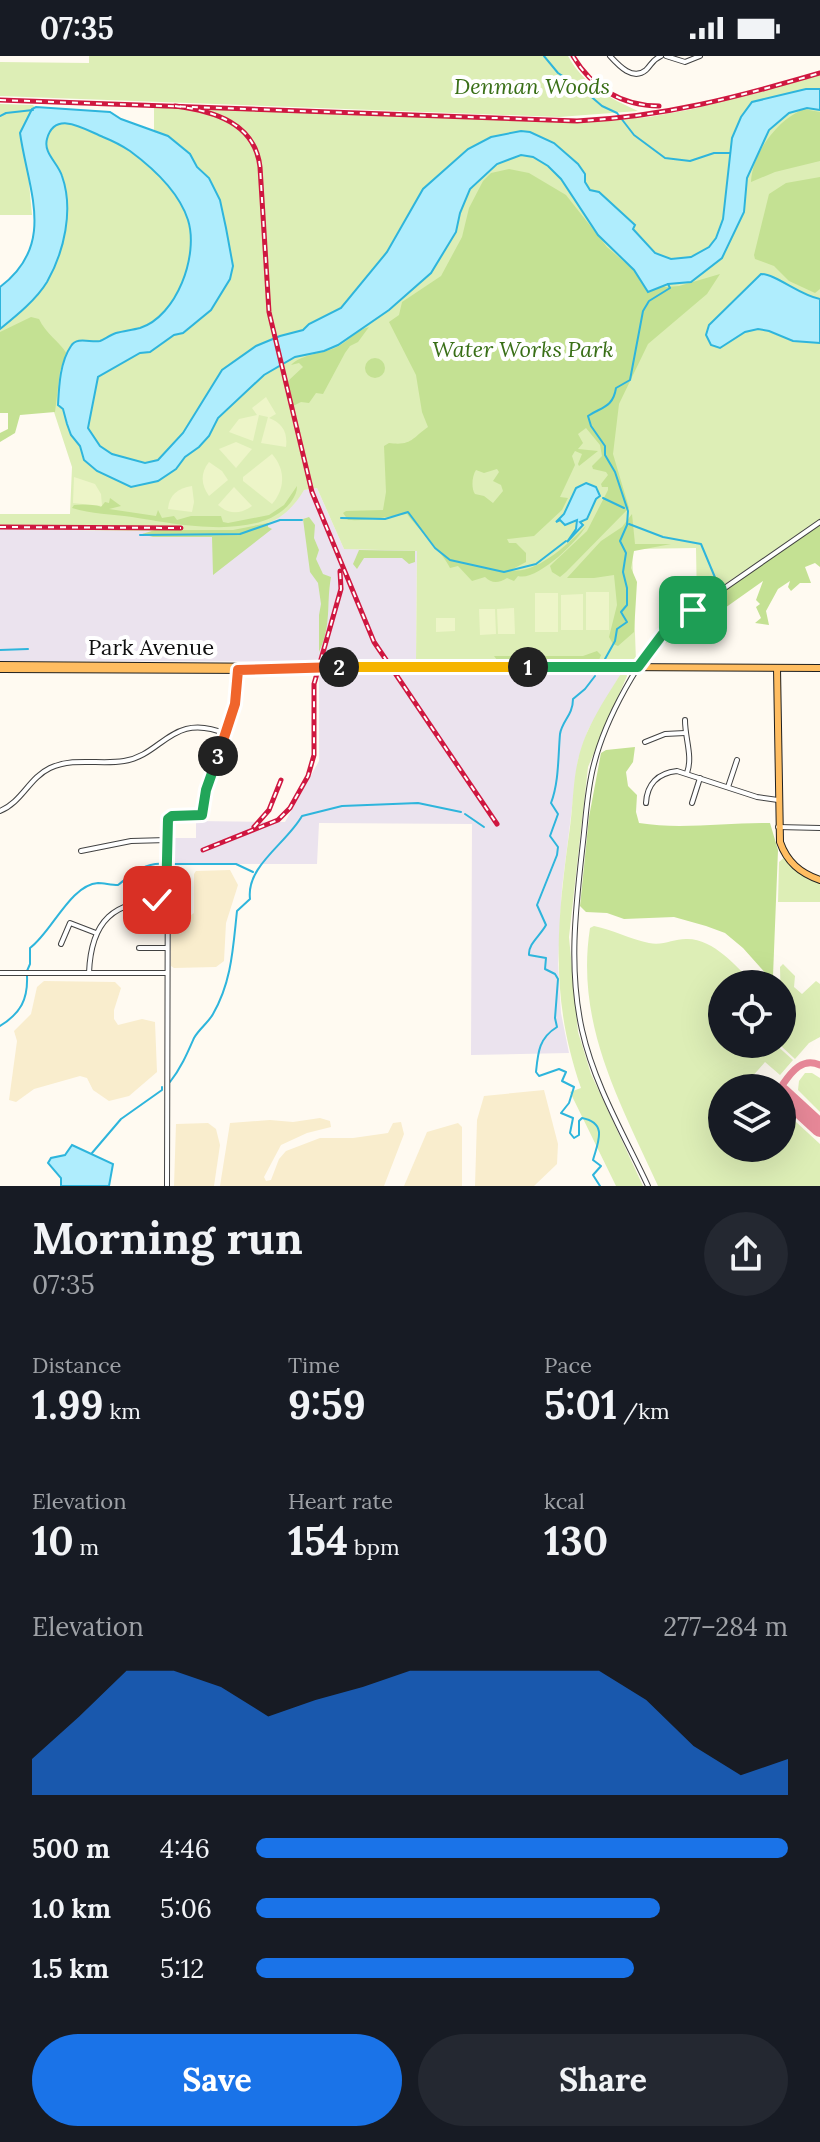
<!DOCTYPE html>
<meta charset="utf-8">
<style>
body{margin:0;font-family:Lora,serif;background:#242831;color:#f1f3f6;height:100vh;display:flex;flex-direction:column;font-size:30px;white-space:nowrap}
*{box-sizing:border-box;margin:0}
p{font-size:26px;color:#9ea1a6}
.icon{flex:none;width:44px;height:44px;fill:none;stroke:currentColor;stroke-width:2;stroke-linecap:round;stroke-linejoin:round}
.map{position:relative;height:1130px;overflow:hidden}
.drawer{display:flex;flex-direction:column;background:#171b24;flex:1}
.drawer>*{flex:none}
.buttons{position:absolute;left:708px;top:914px;display:grid;gap:16px}
.buttons a{display:grid;place-items:center;width:88px;height:88px;border-radius:50%;background:#171b24;box-shadow:0 8px 32px #0002;font-size:40px}
.pin{position:absolute;display:grid;place-items:center;width:68px;height:68px;color:#fff;margin:-34px;border-radius:16px;box-shadow:0 4px 12px #0006}
.km{position:absolute;width:40px;height:40px;margin:-20px;border-radius:50%;background:#222;color:#fff;font-size:22px;line-height:40px;text-align:center}
.round{display:grid;place-items:center;flex:none;width:84px;height:84px;border-radius:42px;background:#242831}
.summary{display:flex;align-items:center;justify-content:space-between;height:136px;padding:0 32px}
h1{font-size:44px;font-weight:700;line-height:60px}
.stats{display:grid;grid-template-columns:repeat(3,1fr);gap:12px;height:136px;padding:8px 32px}
.stats div{display:grid;align-content:center}
.stats b{font-size:40px;font-weight:700}
.stats small{font-size:22px;font-weight:400}
.stats p{font-size:22px}
.chart{height:224px;padding:16px 32px}
.chart p{display:flex;justify-content:space-between}
.chart svg{width:100%;height:144px;margin-top:8px;fill:#1a73e8;opacity:.7}
.action{display:flex;gap:16px;margin-top:auto;padding:16px 32px}
.action a{flex:1;height:92px;border-radius:48px;background:#1a73e8;color:#fff;font-size:32px;font-weight:700;line-height:92px;text-align:center}
.action a+a{background:#242831;color:#f1f3f6}
ul{padding:0 32px;list-style:none;font-size:26px}
li{display:grid;grid-template-columns:128px 96px 1fr;align-items:center;height:60px}
li i{height:20px;border-radius:10px;background:#1a73e8}
.status{display:flex;justify-content:space-between;align-items:center;height:56px;padding:0 40px;background:#171b24;direction:ltr}
.status svg{height:22px;fill:currentColor}
.map>svg:first-child{display:block}
</style>
<div class="status"><b>07:35</b><svg viewBox="0 0 49 12"><path d="M0 12V9h3v3zM5 12V6h3v6zM10 12V3h3v9zM15 12V0h3v12zM26 1h20v11H26zM47 4h2v5h-2z"/></svg></div>
<div class="map">
<svg width="820" height="1130" viewBox="0 0 820 1130">
<rect width="100%" height="100%" fill="#fffaf1"/>
<g fill="#ebe3ee">
<path d="M317,432L344,493L417,494L416,606L0,605V473L228,476L304,434Z"/>
<path d="M473,616H622L588,674L578,704L562,832L558,908L561,957L569,997L471,999L472,768L319,767L317,808H170L171,782H196V765L285,766L319,705V619Z"/>
</g>
<g fill="#f9edcd">
<path d="M230,814L238,829L226,867L224,905L216,911L174,912L171,910V873L194,857V818L196,815Z"/>
<path d="M44,925L115,926L121,932L114,954V963L118,969L142,963L155,966L157,1016L129,1040L109,1045L93,1034L87,1022L80,1020L34,1033L16,1046L9,1044L17,985L14,975L31,958L37,931Z"/>
<path d="M544,1034L558,1088L557,1108L534,1130H475L477,1064L484,1040Z"/>
<path d="M320,1062L330,1065L331,1071L307,1077L281,1089L264,1121L266,1125L271,1124L279,1103L286,1095L320,1082H353L388,1077L393,1067L401,1066L404,1078L384,1130H220L230,1067L270,1064L293,1066Z"/>
<path d="M208,1067L216,1073L220,1089L214,1130H174L176,1068Z"/>
<path d="M458,1067L462,1071V1130H404L427,1076Z"/>
</g>
<g fill="#ddeeb6">
<path d="M89,0H568C584,29 609,42 638,55L559,61L0,40V6L89,7Z"/>
<path d="M820,19V464L697,547L696,492L632,493L636,606H416L417,495L344,493L317,432L304,434C285,466 264,471 228,476L0,473V458H70L72,411L54,356H0V263L38,228L43,76L71,63L154,99V51L582,66L649,61L693,53Z"/>
<path d="M0,48L33,49L38,55L26,95L32,159H0Z"/>
<path d="M820,470L704,564L658,592L649,606L647,603L657,588L675,569Z"/>
<path d="M622,616L626,617L627,620L588,711L569,881L578,976L591,1018L643,1130H616L570,1036L581,1032C549,940 557,865 570,771C573,749 573,725 578,704C585,672 605,643 622,616Z"/>
<path d="M786,800L820,824V846H778L779,806Z"/>
<path d="M594,870C613,874 630,883 649,887C663,890 673,883 686,883C713,882 737,911 754,928H734L732,923H724L722,988H775L793,1004L780,1019L765,1006L750,1023L759,1032H722V1092H782V1053L820,1088V1130H658C620,1046 575,968 590,872Z"/>
<path d="M783,908L795,920L794,931L802,938L816,925L820,928V981L809,987L795,1003L779,988H782L780,911Z"/>
<path d="M805,1017H812L820,1022V1056L798,1034L799,1025Z"/>
</g>
<g fill="#c4e193" fill-rule="evenodd">
<path d="M804,53L820,56V105L775,116L751,126C752,97 778,63 804,53Z"/>
<path d="M509,113L529,117L566,139L607,191L646,225L666,231L679,230L720,218L707,238L648,288L619,348L613,398L629,452L566,516L560,521L552,516L550,510L553,507L587,475L608,434V431H602L601,428L608,419L606,416L593,413L592,410L602,400L600,389L586,372L578,378L583,387L578,393L598,395L579,410L578,408L582,398L575,395L572,400L575,409L560,441L568,442L562,454L534,480L507,483L509,487H516L526,497V506L511,514C536,519 569,487 586,470C577,486 536,526 518,520L514,525L507,522C499,527 492,528 485,521L472,525L458,510L450,512C444,498 418,473 407,458C386,461 369,465 348,464L343,457L346,455L383,454L386,436L384,390L389,387C412,390 412,382 428,371L422,356L416,319L389,266L399,259L402,246L441,220L462,181L469,152L483,125L491,117ZM497,413L499,416L493,425L501,429L503,435L493,447L484,440L475,438C471,432 472,420 476,414L484,417Z"/>
<path d="M820,121V233L815,237L789,225L774,210L755,203L754,199L769,138L786,127Z"/>
<path d="M31,261L39,263C46,278 58,284 67,298L60,315L55,356L20,359L15,377L0,386V377L8,373V357H0V276Z"/>
<path d="M369,271L358,286L350,290L345,297L323,338L316,337L309,347L301,346L293,350L288,325L303,311L299,307L291,309C302,298 321,298 335,292C347,287 356,274 369,271Z"/>
<circle cx="375" cy="312" r="10"/>
<path d="M297,430C297,436 295,440 291,446C260,486 176,468 132,461C112,458 91,458 72,452L74,449L95,448L101,451L105,446L109,447L110,442L121,450L109,453L156,460L158,454L162,462L174,460L177,464L191,460H221L223,466L228,467L269,459L284,449Z"/>
<path d="M632,458L635,488H671L634,495L631,512L637,526L634,576L618,590L613,588L609,581L617,549L614,519L594,522H567L601,485L622,471Z"/>
<path d="M309,461L315,469L314,482L319,494L316,503L323,518L331,521C326,549 332,569 319,596V559L321,548L318,527L310,516L303,463Z"/>
<path d="M268,467V471L272,473L213,519L212,481H153L142,478L155,474H233Z"/>
<path d="M820,468V511L815,507L805,511L811,527H800L791,535L788,531L790,525L778,533L766,555L769,569L755,567L761,562L756,551L760,548L756,544L763,525L715,559L711,571L715,580L708,573L692,568L715,551L713,542Z"/>
<path d="M359,494L415,495V506L409,508L402,502H364L357,513L353,508Z"/>
<path d="M597,595L601,599L599,604H497L494,600H583Z"/>
<path d="M635,691L633,706L626,716L628,730L637,739L636,756L639,767C682,774 727,766 770,767L778,794L773,920L769,921L743,892L725,877L706,870L674,861L624,863L607,857L586,856L580,850L589,761L601,697L606,694Z"/>
</g>
<g fill="#edf5c8">
<path d="M266,341L276,358L269,362C282,367 288,376 286,391L261,387L268,361L259,359L253,385L229,376L239,363L257,359L252,352Z"/>
<path d="M236,386L252,393L236,412L219,393Z"/>
<path d="M272,398C286,414 285,433 272,448L243,425V421Z"/>
<path d="M209,406L222,415L228,424L209,440C201,429 200,417 209,406Z"/>
<path d="M74,421L95,428L101,438L102,450L73,447Z"/>
<path d="M192,430L194,446L192,456L168,453C169,439 178,432 192,430Z"/>
<path d="M234,431L252,450C241,458 229,459 218,449Z"/>
<rect x="586" y="536" width="23" height="38"/>
<rect x="535" y="537" width="23" height="39"/>
<path d="M583,538V574H561V539Z"/>
<path d="M514,552L515,578H498L497,553Z"/>
<path d="M479,553H495L496,578L480,579Z"/>
<path d="M436,562H455V575L436,576Z"/>
</g>
<g fill="#afedfd" stroke="#2eb5dc" stroke-width="2">
<path d="M806,33H820V54L807,52L789,57L769,74L747,122L744,156L722,202L691,226L668,228L648,236L634,214L598,179L561,123L548,110L533,101L521,99L497,108L470,133L460,157L456,176L431,217L389,254L338,289L324,295L295,301L264,319L218,362L209,380L199,391L185,401L176,413L158,425L131,431L97,415L84,404L80,390L71,379L67,368L63,353L58,349C59,330 60,306 71,290C77,280 91,287 100,285C105,283 110,279 116,277C124,275 132,274 140,272C177,260 199,199 188,164C179,136 153,112 130,95C121,89 113,85 103,81C86,74 55,53 47,83C43,97 58,107 62,120C74,154 64,196 47,226C36,244 16,260 0,273V231C57,188 28,134 20,77L32,53L36,51L110,56L121,63L168,80L190,98L197,111L209,122L220,144L226,172L233,210L230,223L211,254L183,277L174,279L150,296L140,297L98,321L88,372L100,390L112,398L145,407L158,404L183,377L222,314L256,290L280,280L303,274L309,268L341,252L387,196L423,133L468,93L491,81L521,75L530,76L554,87L578,108L585,118V126L590,134L599,136L635,169L633,173L655,197L671,203L691,201L709,191L716,182L723,163L732,82L741,61L752,46Z"/>
<path d="M761,218C776,218 799,239 820,243V287L793,285L769,275L758,273L745,276L720,292L711,289L706,279L709,269Z"/>
<path d="M586,427L596,431L600,440L596,443L587,463L580,466L583,469L567,486L576,473L577,464L565,469L560,464L556,466L564,458L576,432Z"/>
<path d="M72,1089L113,1108L109,1130H61V1122L48,1107L51,1102L65,1099Z"/>
</g>
<g fill="none" stroke-linecap="round" stroke-linejoin="round">
<g stroke="#2eb5dc" stroke-width="2">
<path d="M544,0L558,17L580,31L602,50L617,57L634,79L665,102L690,105L714,97H730"/>
<path d="M0,60L6,57L33,54"/>
<path d="M603,442L624,452"/>
<path d="M341,462L385,463L408,456L435,492L450,504L504,516L536,508L566,485"/>
<path d="M629,468L663,481L701,488L719,531"/>
<path d="M140,479L240,478L280,464H302"/>
<path d="M725,538L726,541"/>
<path d="M0,594L28,593"/>
<path d="M605,603L615,585L617,573L627,566L621,556L627,549V532L623,516L626,497L620,485L627,469L628,455L615,416L605,399V390L591,370L588,360C601,351 613,352 616,332L630,324L643,255L649,245L670,232L668,228"/>
<path d="M595,620L585,633L573,643C573,659 562,665 560,678C558,701 559,726 551,747L558,758L550,780L558,791L557,799L537,849L546,869C540,880 528,888 529,899L546,902L545,913L555,918L558,923L555,962L557,971C539,982 538,996 536,1016L539,1020L559,1013L566,1016L562,1025L574,1031L569,1047L561,1057L573,1062L570,1077L574,1082L579,1079V1065L582,1062C608,1067 598,1086 593,1104L601,1110L593,1119L600,1130"/>
<path d="M465,758L484,771"/>
<path d="M169,808H236L253,816"/>
<path d="M27,915L30,908V892C52,876 70,829 98,827C104,827 111,829 118,829C132,818 145,806 164,808"/>
<path d="M0,970C21,957 28,943 27,920"/>
<path d="M170,1026C181,1012 187,998 194,982C199,973 208,967 213,958C232,925 233,891 237,855L250,843C246,810 286,788 302,760L342,750L418,747L461,756"/>
<path d="M92,1097L121,1063L162,1034V1031"/>
</g>
<path stroke="#e78898" stroke-width="7" d="M788,1043L783,1036V1028C792,1015 803,1001 820,1009"/>
<path stroke="#e78898" stroke-width="18" d="M782,1037L820,1072"/>
<g stroke="#424242" stroke-width="6">
<g id="minor">
<path d="M610,0C619,10 633,25 646,14C652,8 652,4 661,0"/>
<path d="M666,0L685,6L700,0"/>
<path d="M685,664C685,683 693,700 687,717"/>
<path d="M645,686L665,678L685,677"/>
<path d="M728,731L737,704"/>
<path d="M646,747C647,728 658,717 677,715L757,741L778,744"/>
<path d="M692,747L700,722"/>
<path d="M0,755C22,746 29,722 50,712C74,701 100,709 124,705C163,699 172,655 226,678"/>
<path d="M778,771L820,772"/>
<path d="M81,795L131,785L167,784"/>
<path d="M61,888L70,867L96,877"/>
<path d="M139,892H166"/>
<path d="M0,917H166"/>
<path d="M89,917C91,865 113,844 166,844"/>
<path d="M167,1130L168,766L172,760L202,759C209,709 239,664 238,613"/>
<path d="M648,1130C624,1079 594,1028 582,974C568,911 576,849 583,786C586,760 587,734 594,708C605,664 640,598 674,567L820,466"/>
</g>
</g>
<g stroke="#202020" stroke-width="8">
<g id="major">
<path d="M0,609L299,611"/>
<path d="M777,612L780,786C787,806 800,817 820,824"/>
<path d="M0,613L287,614L388,610L820,612"/>
</g>
</g>
<use href="#minor" stroke="#fff" stroke-width="4"/>
<use href="#major" stroke="#ffbd61" stroke-width="6"/>
<g stroke="#cf1740" stroke-width="5">
<g id="rail">
<path d="M573,0C591,31 622,50 659,50"/>
<path d="M0,44L577,65C663,61 738,41 820,17"/>
<path d="M175,50C214,55 255,67 260,111L269,256L312,436L374,586L497,768"/>
<path d="M0,471L181,472"/>
<path d="M254,771L269,754L281,724"/>
<path d="M203,794L278,764L290,752L308,720L314,699V628L341,533L340,515"/>
</g>
</g>
<use href="#rail" stroke="#fff" stroke-width="2" stroke-dasharray="6" stroke-linecap="butt"/>
</g>
<g fill="none" stroke-linecap="round" stroke-linejoin="round">
<g stroke="#fff" stroke-width="16">
<path id="split-1" d="M528,611H638L662,579L693,554"/>
</g>
<g stroke="#fff" stroke-width="16">
<path id="split-2" d="M339,611H528"/>
</g>
<g stroke="#fff" stroke-width="16">
<path id="split-3" d="M218,700L235,648L238,614L339,611"/>
</g>
<g stroke="#fff" stroke-width="16">
<path id="split-4" d="M157,844H166L168,763L172,760L202,759L206,734L218,700"/>
</g>
<use href="#split-1" stroke="#22a559" stroke-width="10"/>
<use href="#split-2" stroke="#f5b400" stroke-width="10"/>
<use href="#split-3" stroke="#f0652b" stroke-width="10"/>
<use href="#split-4" stroke="#22a559" stroke-width="10"/>
</g>
<g text-anchor="middle" stroke-width="8" stroke-linejoin="round" paint-order="stroke">
<g font-size="22" font-style="italic" fill="#396f17" stroke="#fff">
<text x="532" y="38">Denman Woods</text>
<text x="523" y="301">Water Works Park</text>
</g>
<g font-size="22" fill="#0f0f0f" stroke="#fff">
<text x="151" y="599">Park Avenue</text>
</g>
</g>
</svg>
<div class="buttons">
<a><svg class="icon" aria-label="locate" viewBox="0 0 24 24"><circle cx="12" cy="12" r="6"/><path d="M12 2v4M12 18v4M2 12h4M18 12h4"/></svg></a>
<a><svg class="icon" aria-label="layers" viewBox="0 0 24 24"><path d="M12 4l9 5-9 5-9-5zM3 14l9 5 9-5"/></svg></a>
</div>
<div class="pin" style="left:693px;top:554px;background:#1e9e55"><svg class="icon" aria-label="arrive" viewBox="0 0 24 24"><path d="M6 21V4h12l-3 4 3 4H6"/></svg></div>
<div class="pin" style="left:157px;top:844px;background:#d93025"><svg class="icon" aria-label="check" viewBox="0 0 24 24"><path d="M5 12l5 5 9-10"/></svg></div>
<b class="km" style="left:528px;top:611px">1</b>
<b class="km" style="left:339px;top:611px">2</b>
<b class="km" style="left:218px;top:700px">3</b>
</div>
<section class="drawer">
<div class="summary"><div><h1>Morning run</h1><p>07:35</p></div><a class="round"><svg class="icon" aria-label="share" viewBox="0 0 24 24"><path d="M12 15V3M7 8l5-5 5 5M5 13v7h14v-7"/></svg></a></div>
<div class="stats">
<div><p>Distance</p><b>1.99<small> km</small></b></div>
<div><p>Time</p><b>9:59</b></div>
<div><p>Pace</p><b>5:01<small> /km</small></b></div>
</div>
<div class="stats">
<div><p>Elevation</p><b>10<small> m</small></b></div>
<div><p>Heart rate</p><b>154<small> bpm</small></b></div>
<div><p>kcal</p><b>130</b></div>
</div>
<div class="chart"><p><span>Elevation</span>277–284 m</p>
<svg viewBox="0 0 160 44" preserveAspectRatio="none"><path d="M0 44V33L10 20L20 6L30 6L40 11L50 20L60 15L70 11L80 6L90 6L100 6L110 6L120 6L130 15L140 29L150 38L160 33V44z"/></svg>
</div>
<ul>
<li><b>500 m</b>4:46<i style="width:100%"></i></li>
<li><b>1.0 km</b>5:06<i style="width:76%"></i></li>
<li><b>1.5 km</b>5:12<i style="width:71%"></i></li>
</ul>
<div class="action"><a>Save</a><a>Share</a></div>
</section>
